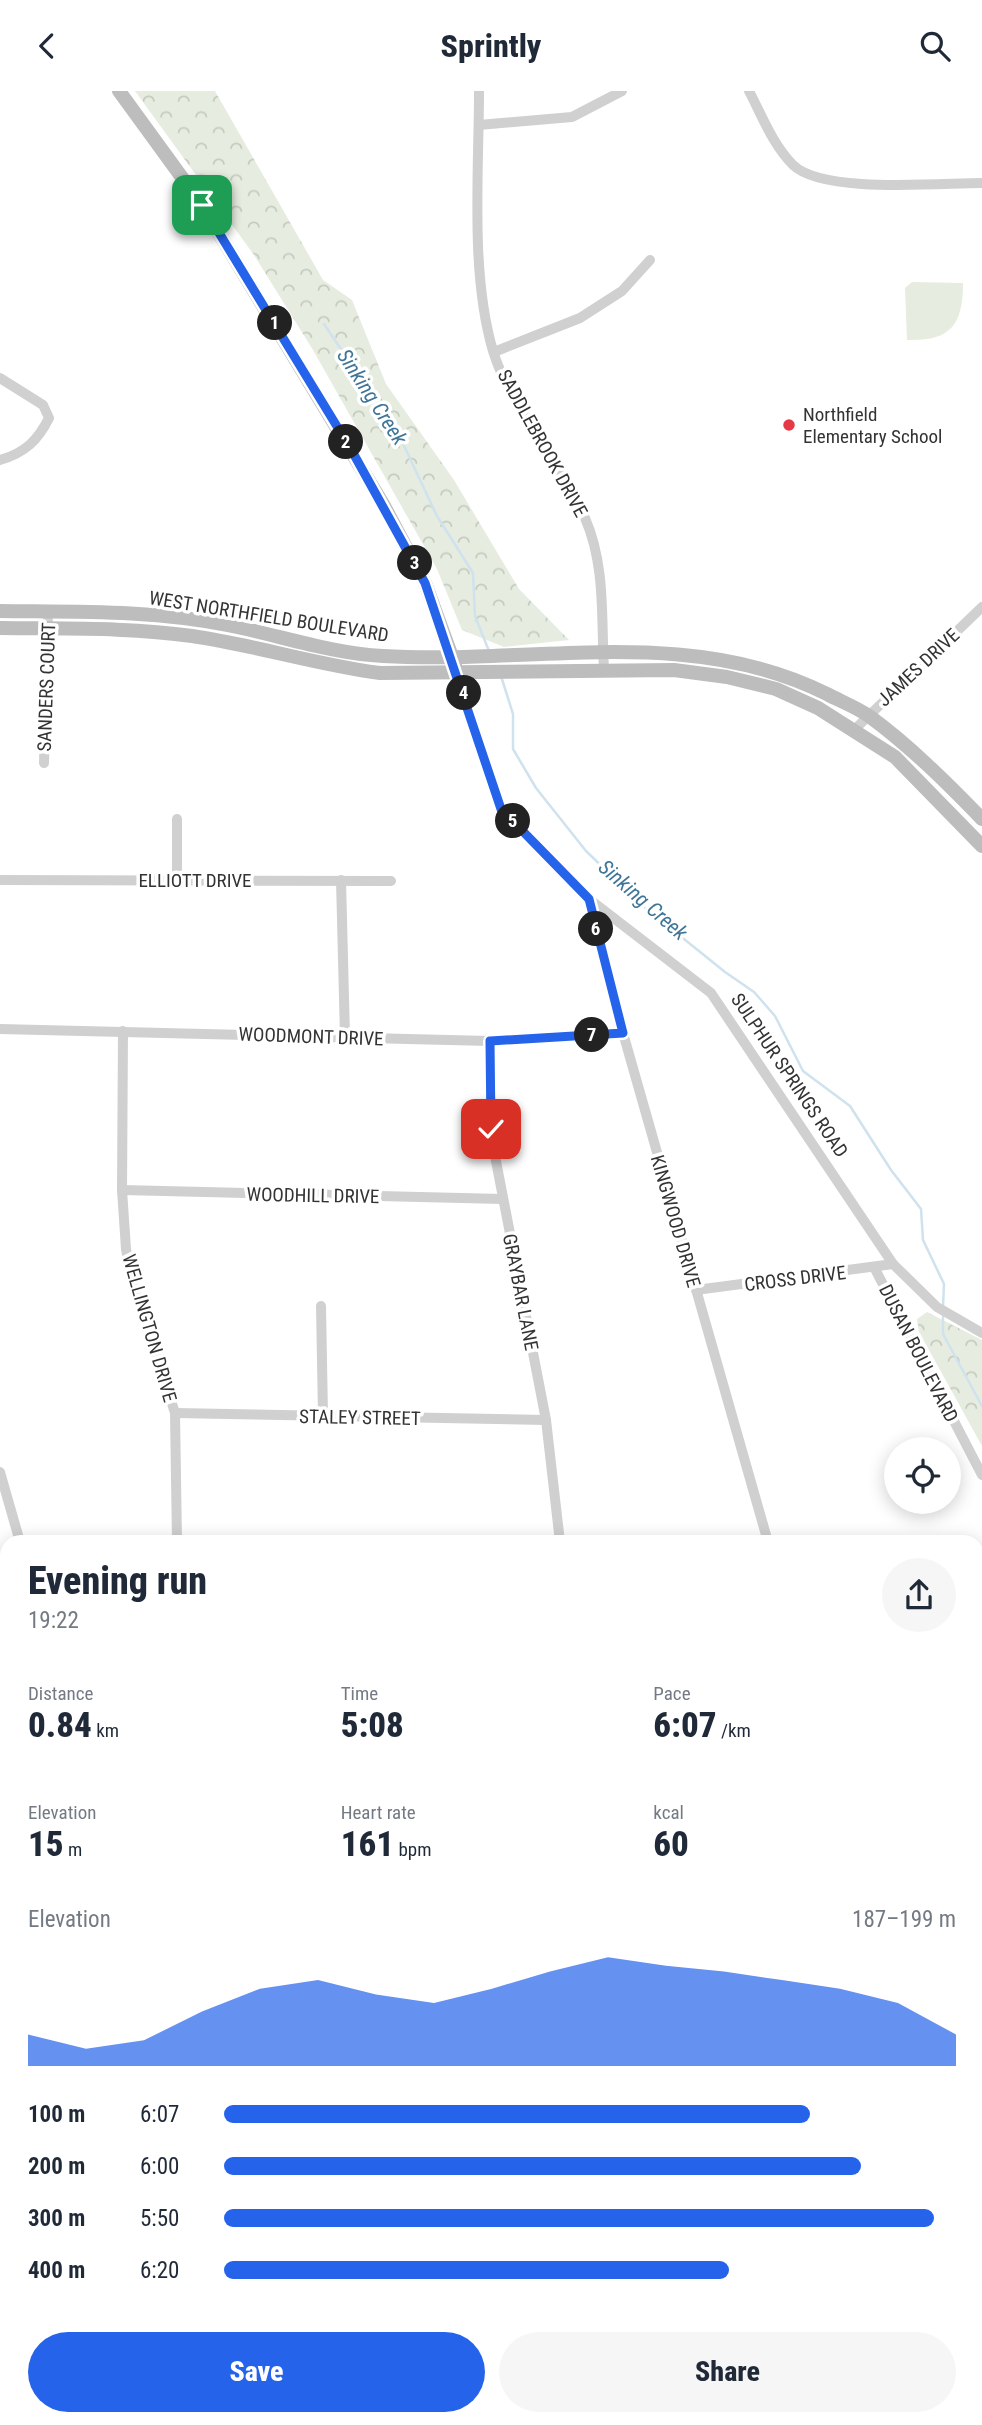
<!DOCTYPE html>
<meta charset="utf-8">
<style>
body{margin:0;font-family:"Roboto Condensed",sans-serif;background:#f6f6f7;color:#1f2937;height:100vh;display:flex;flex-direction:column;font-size:26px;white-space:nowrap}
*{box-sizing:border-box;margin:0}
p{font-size:23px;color:#747a83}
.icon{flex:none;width:38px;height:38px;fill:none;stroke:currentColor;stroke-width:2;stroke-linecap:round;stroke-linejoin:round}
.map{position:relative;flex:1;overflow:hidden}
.sheet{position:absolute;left:0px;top:1444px;width:984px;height:891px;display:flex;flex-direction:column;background:#fff;border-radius:21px 21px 0 0;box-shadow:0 4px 18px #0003}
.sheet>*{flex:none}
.buttons{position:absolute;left:884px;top:1346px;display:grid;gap:14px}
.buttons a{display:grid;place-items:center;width:77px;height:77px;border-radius:50%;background:#fff;box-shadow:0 4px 18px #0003;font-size:35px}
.pin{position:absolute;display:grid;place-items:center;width:60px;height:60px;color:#fff;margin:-30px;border-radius:14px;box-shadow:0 4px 10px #0006}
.km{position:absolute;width:35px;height:35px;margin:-18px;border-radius:50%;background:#222;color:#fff;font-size:19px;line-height:35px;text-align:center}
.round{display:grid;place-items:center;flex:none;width:74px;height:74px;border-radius:37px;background:#f6f6f7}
.overview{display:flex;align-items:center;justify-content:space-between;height:119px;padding:0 28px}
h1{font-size:38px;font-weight:800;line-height:52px}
.metrics{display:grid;grid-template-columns:repeat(3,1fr);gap:10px;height:119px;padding:7px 28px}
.metrics div{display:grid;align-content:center}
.metrics b{font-size:35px;font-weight:800}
.metrics small{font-size:19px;font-weight:400}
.metrics p{font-size:19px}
.chart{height:196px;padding:14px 28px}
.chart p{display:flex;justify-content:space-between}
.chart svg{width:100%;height:126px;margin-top:7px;fill:#2563eb;opacity:.7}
.primary-button{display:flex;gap:14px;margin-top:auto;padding:14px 28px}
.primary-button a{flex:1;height:80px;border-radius:42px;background:#2563eb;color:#fff;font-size:28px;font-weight:800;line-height:80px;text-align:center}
.primary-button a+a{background:#f6f6f7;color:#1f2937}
ul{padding:0 28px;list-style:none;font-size:23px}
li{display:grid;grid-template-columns:112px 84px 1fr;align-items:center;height:52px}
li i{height:18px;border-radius:9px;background:#2563eb}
header{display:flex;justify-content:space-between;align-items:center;height:91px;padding:0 28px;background:#fff;font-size:32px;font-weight:800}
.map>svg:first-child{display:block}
</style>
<header><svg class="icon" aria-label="back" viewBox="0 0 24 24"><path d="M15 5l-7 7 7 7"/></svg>Sprintly<svg class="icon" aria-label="search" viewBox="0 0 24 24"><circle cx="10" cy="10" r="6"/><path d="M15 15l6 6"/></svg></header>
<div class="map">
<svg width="982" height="2334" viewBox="0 0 982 2334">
<defs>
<pattern id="forest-crowns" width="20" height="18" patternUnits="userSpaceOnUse" patternTransform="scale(1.75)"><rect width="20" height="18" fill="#e6ecdf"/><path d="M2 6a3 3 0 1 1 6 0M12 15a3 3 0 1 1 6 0" fill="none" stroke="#c6cbc0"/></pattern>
</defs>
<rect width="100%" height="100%" fill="#fff"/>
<path fill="#e6ecdf" d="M912,191L963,192C963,236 949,250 907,249L905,197Z"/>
<g fill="url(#forest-crowns)">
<path d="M135,0H215L323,189L352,209L386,293L454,389L519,498L569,549L504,556L462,539L437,478L313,259L254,164Z"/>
<path d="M927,1221L982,1249V1355L919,1241L917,1228Z"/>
</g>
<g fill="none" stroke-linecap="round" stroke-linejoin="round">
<g stroke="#cfe2ee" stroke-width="2.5">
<path d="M324,233L399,344L437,425L473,482L475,525L489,560"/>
<path d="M501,585L513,623V658L536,697L586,760L643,815L725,881L754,901L775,925L803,980L850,1015L891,1079L921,1118L923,1149L944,1193L943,1216"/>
<path d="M943,1223V1243L982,1315"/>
</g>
<g stroke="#d0d0d0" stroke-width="10">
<path d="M479,0C479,81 470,182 493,260C512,321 559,369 585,427C606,475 601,528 604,579"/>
<path d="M749,0C762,25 773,54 793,74C823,103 939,92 982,92"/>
<path d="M479,34L572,26L622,0"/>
<path d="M494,261L580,227L622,200L650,169"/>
<path d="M0,287L43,314L49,327C38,349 25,362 0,369"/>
<path d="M458,582L501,718L589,808L711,902L893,1173L937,1216L982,1242"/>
<path d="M855,638L982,516"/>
<path d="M44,672L48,521"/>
<path d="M0,789L391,790"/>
<path d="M177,789V728"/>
<path d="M341,789L345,946"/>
<path d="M589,808L623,942L768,1451"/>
<path d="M0,938L490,950L623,942"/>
<path d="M123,940L122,1099L126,1158L131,1185L175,1322L177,1451"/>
<path d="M490,950V1039L546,1329L560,1451"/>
<path d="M122,1099L503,1108"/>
<path d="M875,1178L982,1384"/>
<path d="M696,1199L893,1173"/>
<path d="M321,1215L323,1325"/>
<path d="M175,1322L546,1329"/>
<path d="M0,1381L20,1451"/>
<path d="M0,1566L7,1568"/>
<path d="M976,1776H982"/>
<path d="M976,1919L982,1920"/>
<path d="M976,2050L982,2053"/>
<path d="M0,2072H7"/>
<path d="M203,2328V2334"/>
<path d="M760,2334L761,2328"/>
</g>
<g stroke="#bdbdbd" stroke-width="14">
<path d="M119,0L202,114L383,413L425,492L455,574"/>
<path d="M0,520C76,521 152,519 227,534C279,544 329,562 383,565C531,574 688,533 827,603C840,610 856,616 869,625C910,655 947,692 982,728"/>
<path d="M0,537C64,538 129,536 192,545C255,554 317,574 380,582L674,579L727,586L776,598L818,617L895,666L982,755"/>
<path d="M0,2239H7"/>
<path d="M599,2334V2328"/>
</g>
</g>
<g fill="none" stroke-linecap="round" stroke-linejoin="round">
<g stroke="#fff" stroke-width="14">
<path id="route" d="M202,114L352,360L425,492L501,718L589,808L623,942L490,950L491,1038"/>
</g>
<use href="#route" stroke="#2563eb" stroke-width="9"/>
</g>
<circle fill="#e63946" stroke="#fff" stroke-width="2.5" cx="789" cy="334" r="7"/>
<g text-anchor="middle" stroke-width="7" stroke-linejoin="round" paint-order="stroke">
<g font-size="19" fill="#333" stroke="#fff" text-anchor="start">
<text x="803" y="330">Northfield<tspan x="803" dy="22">Elementary School</tspan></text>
</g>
<g font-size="19" fill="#333" stroke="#fff">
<text transform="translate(543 352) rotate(61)" y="7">SADDLEBROOK DRIVE</text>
<text transform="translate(269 525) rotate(9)" y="7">WEST NORTHFIELD BOULEVARD</text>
<text transform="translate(918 576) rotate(-43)" y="7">JAMES DRIVE</text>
<text transform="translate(46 596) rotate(-88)" y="7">SANDERS COURT</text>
<text x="195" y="796">ELLIOTT DRIVE</text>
<text transform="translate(311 945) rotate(2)" y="7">WOODMONT DRIVE</text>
<text transform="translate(790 984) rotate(56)" y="7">SULPHUR SPRINGS ROAD</text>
<text transform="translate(313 1104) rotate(1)" y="7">WOODHILL DRIVE</text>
<text transform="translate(676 1130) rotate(74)" y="7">KINGWOOD DRIVE</text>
<text transform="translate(795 1187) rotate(-7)" y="7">CROSS DRIVE</text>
<text transform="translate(521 1201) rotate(79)" y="7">GRAYBAR LANE</text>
<text transform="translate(150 1237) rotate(74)" y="7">WELLINGTON DRIVE</text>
<text transform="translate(919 1262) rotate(63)" y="7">DUSAN BOULEVARD</text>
<text transform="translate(360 1326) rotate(1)" y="7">STALEY STREET</text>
</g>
<g font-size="21" font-style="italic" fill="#3f7597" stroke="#fff">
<text transform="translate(372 306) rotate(57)" y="7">Sinking Creek</text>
<text transform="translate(643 809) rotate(41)" y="7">Sinking Creek</text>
</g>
</g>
</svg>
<div class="buttons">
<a><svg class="icon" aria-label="locate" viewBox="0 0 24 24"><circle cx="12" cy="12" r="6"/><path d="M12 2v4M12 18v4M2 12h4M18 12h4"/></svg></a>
</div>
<div class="pin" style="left:202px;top:114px;background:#1e9e55"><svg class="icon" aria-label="arrive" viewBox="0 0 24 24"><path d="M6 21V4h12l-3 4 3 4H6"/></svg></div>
<div class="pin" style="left:491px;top:1038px;background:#d93025"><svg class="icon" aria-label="check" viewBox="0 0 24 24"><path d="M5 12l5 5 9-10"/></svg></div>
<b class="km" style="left:275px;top:232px">1</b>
<b class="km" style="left:346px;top:351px">2</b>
<b class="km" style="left:415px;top:472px">3</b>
<b class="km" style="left:464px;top:602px">4</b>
<b class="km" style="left:513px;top:730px">5</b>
<b class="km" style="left:596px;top:838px">6</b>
<b class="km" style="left:592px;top:944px">7</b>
<section class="sheet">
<div class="overview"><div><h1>Evening run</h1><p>19:22</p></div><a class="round"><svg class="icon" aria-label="share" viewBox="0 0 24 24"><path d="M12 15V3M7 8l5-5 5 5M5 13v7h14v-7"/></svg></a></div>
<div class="metrics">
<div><p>Distance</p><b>0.84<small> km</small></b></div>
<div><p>Time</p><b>5:08</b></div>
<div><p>Pace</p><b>6:07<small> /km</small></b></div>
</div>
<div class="metrics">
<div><p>Elevation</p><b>15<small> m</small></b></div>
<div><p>Heart rate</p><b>161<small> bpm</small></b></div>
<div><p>kcal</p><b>60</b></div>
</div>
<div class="chart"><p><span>Elevation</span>187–199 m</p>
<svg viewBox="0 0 160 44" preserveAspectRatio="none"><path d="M0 44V33L10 38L20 35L30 25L40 17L50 14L60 19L70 22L80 17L90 11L100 6L110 9L120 11L130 14L140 17L150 22L160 33V44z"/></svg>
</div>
<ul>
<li><b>100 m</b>6:07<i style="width:80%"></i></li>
<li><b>200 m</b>6:00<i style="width:87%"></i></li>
<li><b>300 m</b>5:50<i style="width:97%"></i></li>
<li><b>400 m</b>6:20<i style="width:69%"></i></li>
</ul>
<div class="primary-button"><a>Save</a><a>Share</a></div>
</section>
</div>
